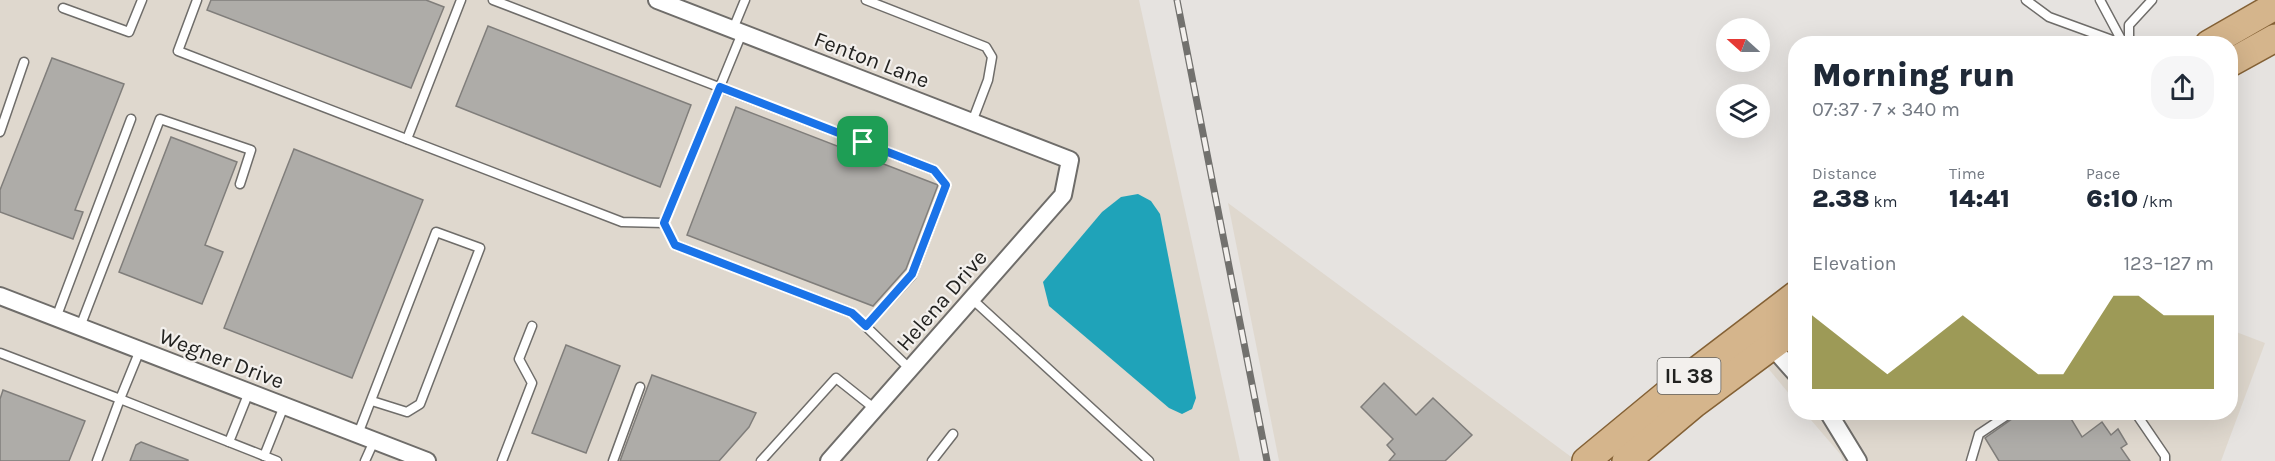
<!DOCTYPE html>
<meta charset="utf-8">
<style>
body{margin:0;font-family:Karla,sans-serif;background:#f6f6f7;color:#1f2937;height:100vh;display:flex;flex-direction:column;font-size:22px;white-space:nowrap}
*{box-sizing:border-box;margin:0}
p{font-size:20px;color:#747a83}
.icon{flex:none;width:33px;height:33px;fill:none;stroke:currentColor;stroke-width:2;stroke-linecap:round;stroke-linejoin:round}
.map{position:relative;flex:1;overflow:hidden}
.details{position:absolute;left:1788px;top:36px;width:450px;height:384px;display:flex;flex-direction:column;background:#fff;border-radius:24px;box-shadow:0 6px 24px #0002}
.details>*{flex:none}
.needle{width:39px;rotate:291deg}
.fabs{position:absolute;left:1716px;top:18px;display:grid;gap:12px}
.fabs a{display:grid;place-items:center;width:54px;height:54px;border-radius:50%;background:#fff;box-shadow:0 6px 24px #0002;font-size:30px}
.pin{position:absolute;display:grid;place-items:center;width:51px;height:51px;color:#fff;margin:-26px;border-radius:12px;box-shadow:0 3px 9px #0006}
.round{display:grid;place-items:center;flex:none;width:63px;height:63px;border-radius:24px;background:#f6f6f7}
.head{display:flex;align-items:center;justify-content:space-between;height:102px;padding:0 24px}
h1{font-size:33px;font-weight:800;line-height:45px}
.figures{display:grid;grid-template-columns:repeat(3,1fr);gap:9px;height:102px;padding:6px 24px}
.figures div{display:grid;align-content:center}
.figures b{font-size:26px;font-weight:800}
.figures small{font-size:16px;font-weight:400}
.figures p{font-size:16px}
.chart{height:168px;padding:12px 24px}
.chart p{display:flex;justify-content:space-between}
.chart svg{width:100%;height:108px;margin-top:6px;fill:#757011;opacity:.7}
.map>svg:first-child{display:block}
</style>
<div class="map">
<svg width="2275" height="461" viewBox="0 0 2275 461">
<rect width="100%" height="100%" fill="#e6e3e0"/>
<g fill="#dfd8ce">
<path d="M0,0H1139L1240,461H0Z"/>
<path d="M1228,203L1574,459L1572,461H1279Z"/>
<path d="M2231,330L2265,343L2221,461H1843L1841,455L1805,413L2230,412Z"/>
<path d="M1795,349V401L1767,367Z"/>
</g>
<path fill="#1fa3b9" d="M1138,194L1151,201L1160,214L1196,398L1192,409L1182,414L1169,408L1049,306L1043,282L1102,212L1121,197Z"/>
<g fill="#aeaca8" stroke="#807e7b" stroke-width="1.5">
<path d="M211,0H426L444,7L411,88L207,10Z"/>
<path d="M488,26L691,105L660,187L456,106Z"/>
<path d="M52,58L124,84L75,210L83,212L73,239L0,212V190Z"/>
<path d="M736,107L938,185L906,269L873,306L687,235Z"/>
<path d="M171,137L237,162L205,245L223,252L202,304L119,272Z"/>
<path d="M294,149L423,200L352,378L224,328Z"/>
<path d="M566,345L620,366L586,453L532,433Z"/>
<path d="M652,375L756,413L749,427L719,461H620Z"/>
<path d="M1384,383L1416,415L1433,398L1472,435L1445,461H1389L1395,454L1387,445L1393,439L1361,407Z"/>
<path d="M3,390L85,421L69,461H0V399Z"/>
<path d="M2022,412H2067L2082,437L2102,422L2111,435L2118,429L2127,444L2121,448L2130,461H1999L1985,438Z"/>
<path d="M141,442L188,460V461H130L136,445Z"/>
</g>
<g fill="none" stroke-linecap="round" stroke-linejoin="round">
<g stroke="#6f6d6a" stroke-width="11">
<g id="lane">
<path d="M197,0L178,51L622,222L664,223"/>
<path d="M493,0L934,170L946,185L912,275L866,326"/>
<path d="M866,0L986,47L992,57L988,80L972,122"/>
<path d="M2026,0L2049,17L2123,44"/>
<path d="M2100,0L2123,43"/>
<path d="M63,8L129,32L142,0"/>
<path d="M733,29L745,0"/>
<path d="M742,33L664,223L675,245L852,313L910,369"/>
<path d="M2129,44V25L2152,0"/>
<path d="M0,132L24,62"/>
<path d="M407,139L461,0"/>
<path d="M972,299L1149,461"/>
<path d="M56,318L131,119"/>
<path d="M80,327L160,119L251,150L240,184"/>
<path d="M0,353L120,399L140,350"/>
<path d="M2135,412L2165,456V461"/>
<path d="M358,434L436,232L480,248L420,404L407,412L372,401"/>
<path d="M229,442L249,392"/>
<path d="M264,456L284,406"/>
<path d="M97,461L120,399L277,461"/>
<path d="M365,461L374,441"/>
<path d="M502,461L532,383L519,359L532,326"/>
<path d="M613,461L640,387"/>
<path d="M761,461L836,378L875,409"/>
<path d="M932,461L953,434"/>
<path d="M1971,461L1979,434L2012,412"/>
</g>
</g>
<g stroke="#6f6d6a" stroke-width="20">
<g id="street">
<path d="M657,0L1070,160L1063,195L829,461"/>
<path d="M0,296L427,461"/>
<path d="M1766,340L1796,374"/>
<path d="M1828,412L1858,461"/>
</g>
</g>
<g stroke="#846135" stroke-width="30">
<g id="primary">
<path d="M2209,44L2275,6"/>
<path d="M2230,63L2275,38"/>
<path d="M1586,461L1678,385L1796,295"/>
<path d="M1626,461L1694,404L1796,328"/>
</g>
</g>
<use href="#lane" stroke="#fff" stroke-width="8"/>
<use href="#street" stroke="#fff" stroke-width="16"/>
<use href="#primary" stroke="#d5b58c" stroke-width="27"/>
<g stroke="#72716e" stroke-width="7">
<path id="rail" d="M1177,0L1267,461"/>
</g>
<use href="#rail" stroke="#f3f0ed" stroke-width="4.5" stroke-dasharray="14" stroke-linecap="butt"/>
</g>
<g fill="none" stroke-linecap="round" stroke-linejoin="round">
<g stroke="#fff" stroke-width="12">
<path id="route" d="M720,87L934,170L946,185L912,274L866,326L852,313L675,245L664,223Z"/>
</g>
<use href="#route" stroke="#1a73e8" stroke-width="8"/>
</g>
<g text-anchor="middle" stroke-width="4.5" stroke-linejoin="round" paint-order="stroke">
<rect fill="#f3f0ed" stroke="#61605e" stroke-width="1.5" x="1657.5" y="358" width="63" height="36" rx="4.5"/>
<g font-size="21" font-weight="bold" fill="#222220">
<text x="1689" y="383">IL 38</text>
</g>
<g font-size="22" fill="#222220" stroke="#f3f0ed">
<text transform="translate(872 59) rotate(21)" y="8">Fenton Lane</text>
<text transform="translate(941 300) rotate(-49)" y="8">Helena Drive</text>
<text transform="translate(222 358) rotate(21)" y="8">Wegner Drive</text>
</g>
</g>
</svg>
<div class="fabs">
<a><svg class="needle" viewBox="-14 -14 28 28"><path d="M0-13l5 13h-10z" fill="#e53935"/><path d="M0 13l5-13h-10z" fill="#747a83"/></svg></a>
<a><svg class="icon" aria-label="layers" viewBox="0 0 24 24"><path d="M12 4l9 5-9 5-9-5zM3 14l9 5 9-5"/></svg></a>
</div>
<div class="pin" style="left:863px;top:142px;background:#1e9e55"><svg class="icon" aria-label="arrive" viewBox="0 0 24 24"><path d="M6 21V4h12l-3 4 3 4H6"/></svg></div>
<section class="details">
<div class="head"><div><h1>Morning run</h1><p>07:37 · 7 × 340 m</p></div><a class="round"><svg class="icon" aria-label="share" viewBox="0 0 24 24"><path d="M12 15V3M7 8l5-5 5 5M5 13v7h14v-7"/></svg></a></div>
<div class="figures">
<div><p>Distance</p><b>2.38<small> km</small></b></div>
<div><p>Time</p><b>14:41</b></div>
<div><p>Pace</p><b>6:10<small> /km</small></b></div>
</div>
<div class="chart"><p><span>Elevation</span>123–127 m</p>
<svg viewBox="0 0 160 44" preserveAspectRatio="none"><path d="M0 44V14L10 22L20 30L30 38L40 30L50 22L60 14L70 22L80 30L90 38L100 38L110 22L120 6L130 6L140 14L150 14L160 14V44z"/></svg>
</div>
</section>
</div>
